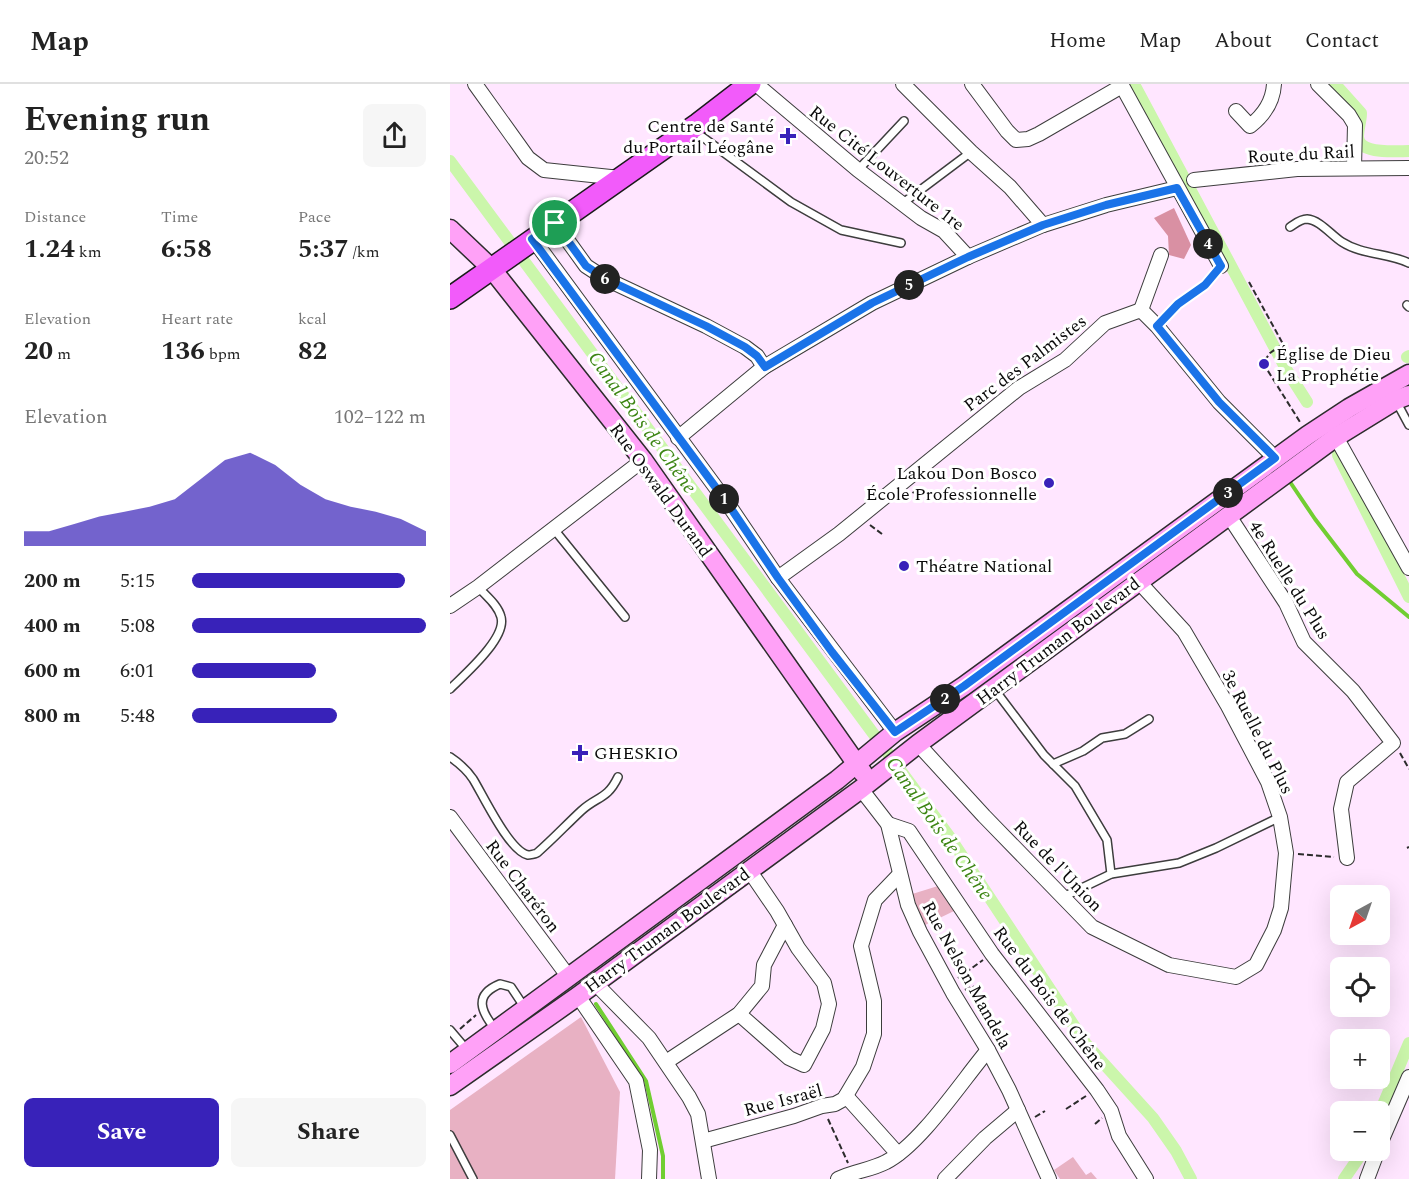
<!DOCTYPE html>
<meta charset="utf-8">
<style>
body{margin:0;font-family:Spectral,serif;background:#f6f6f6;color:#222;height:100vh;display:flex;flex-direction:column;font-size:22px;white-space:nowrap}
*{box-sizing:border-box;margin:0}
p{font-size:20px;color:#767676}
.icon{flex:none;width:33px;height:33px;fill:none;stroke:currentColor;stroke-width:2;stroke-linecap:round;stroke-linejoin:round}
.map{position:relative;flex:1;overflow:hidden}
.panel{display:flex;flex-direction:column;background:#fff;width:450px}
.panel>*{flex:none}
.needle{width:39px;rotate:220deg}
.tools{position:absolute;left:880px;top:801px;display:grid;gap:12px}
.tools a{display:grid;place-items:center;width:60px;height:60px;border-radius:9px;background:#fff;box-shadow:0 6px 24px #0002;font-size:30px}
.pin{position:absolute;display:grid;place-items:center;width:51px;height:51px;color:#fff;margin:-26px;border:3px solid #fff;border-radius:50%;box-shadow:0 2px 6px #0007}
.km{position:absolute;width:30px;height:30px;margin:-15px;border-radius:50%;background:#222;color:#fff;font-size:16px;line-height:30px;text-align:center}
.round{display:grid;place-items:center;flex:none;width:63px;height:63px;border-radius:9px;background:#f6f6f6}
.overview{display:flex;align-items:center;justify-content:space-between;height:102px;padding:0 24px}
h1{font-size:33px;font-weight:700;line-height:45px}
.stats{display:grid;grid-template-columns:repeat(3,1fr);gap:9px;height:102px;padding:6px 24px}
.stats div{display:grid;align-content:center}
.stats b{font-size:26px;font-weight:700}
.stats small{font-size:16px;font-weight:400}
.stats p{font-size:16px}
.chart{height:168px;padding:12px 24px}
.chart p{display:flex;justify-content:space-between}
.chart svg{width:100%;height:108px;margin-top:6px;fill:#3822b9;opacity:.7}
.button{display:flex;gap:12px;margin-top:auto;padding:12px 24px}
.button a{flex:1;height:69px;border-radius:9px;background:#3822b9;color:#fff;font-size:24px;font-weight:700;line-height:69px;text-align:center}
.button a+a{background:#f6f6f6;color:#222}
ul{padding:0 24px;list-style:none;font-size:20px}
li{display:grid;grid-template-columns:96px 72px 1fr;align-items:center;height:45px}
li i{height:15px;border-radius:8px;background:#3822b9}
header{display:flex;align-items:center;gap:36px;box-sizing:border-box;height:84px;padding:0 30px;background:#fff;border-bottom:2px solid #e0e0e0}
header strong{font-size:28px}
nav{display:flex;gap:33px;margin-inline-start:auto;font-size:21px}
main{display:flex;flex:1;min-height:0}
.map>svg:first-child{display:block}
</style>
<header>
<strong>Map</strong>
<nav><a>Home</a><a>Map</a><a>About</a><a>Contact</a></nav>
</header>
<main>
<section class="panel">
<div class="overview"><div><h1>Evening run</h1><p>20:52</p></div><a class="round"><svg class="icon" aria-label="share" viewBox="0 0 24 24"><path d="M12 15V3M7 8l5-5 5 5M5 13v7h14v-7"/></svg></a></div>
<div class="stats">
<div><p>Distance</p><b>1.24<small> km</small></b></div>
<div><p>Time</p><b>6:58</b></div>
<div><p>Pace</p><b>5:37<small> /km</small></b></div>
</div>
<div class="stats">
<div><p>Elevation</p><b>20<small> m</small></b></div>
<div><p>Heart rate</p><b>136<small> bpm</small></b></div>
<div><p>kcal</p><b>82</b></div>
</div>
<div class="chart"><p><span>Elevation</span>102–122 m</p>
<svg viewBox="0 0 160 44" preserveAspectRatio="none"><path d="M0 44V38L10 38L20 35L30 32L40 30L50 28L60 25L70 17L80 9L90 6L100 11L110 19L120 25L130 28L140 30L150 33L160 38V44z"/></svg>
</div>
<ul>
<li><b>200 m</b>5:15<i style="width:91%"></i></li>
<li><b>400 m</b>5:08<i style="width:100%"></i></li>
<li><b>600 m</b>6:01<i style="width:53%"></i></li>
<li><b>800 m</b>5:48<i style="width:62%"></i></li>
</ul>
<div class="button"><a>Save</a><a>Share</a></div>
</section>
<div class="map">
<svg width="959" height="1095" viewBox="0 0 959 1095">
<rect width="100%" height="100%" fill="#ffe6ff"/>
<g fill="#e8b1c3">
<path d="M488,802L504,827L473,842L459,811Z"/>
<path d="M131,933L170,1008L165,1095H0V1026Z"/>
<path d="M623,1073L636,1091L641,1088L647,1095H610L604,1086Z"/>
</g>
<path fill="#d990a3" d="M724,124L741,161L734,175L719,171L718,152L704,134Z"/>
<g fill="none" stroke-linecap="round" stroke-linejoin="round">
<g stroke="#71ce32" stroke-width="4">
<path d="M838,395L865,435L907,490L959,533"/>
<path d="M146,920L196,997L213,1072V1095"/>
</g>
<g stroke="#cbf6ab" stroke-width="12">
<path d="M684,0L836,285L857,318"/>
<path d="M885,0L911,29C911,37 908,45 908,53C909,71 946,67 959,67"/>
<path d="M0,77L499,752L636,960L703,1034L726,1067L741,1095"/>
<path d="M957,273L959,272"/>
<path d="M888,371L959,513"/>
<path d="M930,1028L959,959"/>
<path d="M894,1095L914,1066"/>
</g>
<g stroke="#3d3d3d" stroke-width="10">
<g id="lane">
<path d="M243,46L341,118L391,146L451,159"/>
<path d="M408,86L454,37"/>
<path d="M453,119L521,68"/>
<path d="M840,143C845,140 850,135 857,135C870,136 881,151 892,158C912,171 938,169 959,179"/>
<path d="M957,221L959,223"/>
<path d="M707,242L728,220L755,201L771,182"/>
<path d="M946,317L959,341"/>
<path d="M103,444L175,533"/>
<path d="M0,605C14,591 57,554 51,533C48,521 36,512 28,503"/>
<path d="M545,606L594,671L625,702L657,756L661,790"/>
<path d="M0,673C9,679 17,686 23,695C33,711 59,767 78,771C79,771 86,770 87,769C102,756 116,741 131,727C147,712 157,716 168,693"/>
<path d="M603,680L633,667L652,654L675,650L699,635"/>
<path d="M613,813L661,790L729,779L766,764L830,733"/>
<path d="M0,946L17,966"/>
<path d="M46,946C31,928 23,911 50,900L61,903L75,924"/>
<path d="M0,1051L23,1095"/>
</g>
</g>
<g stroke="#3d3d3d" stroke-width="16">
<g id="street">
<path d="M25,0L78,74L94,86L170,94"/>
<path d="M306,0L408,86L471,134L494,147L518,173"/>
<path d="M453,0L521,68L560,103L593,141"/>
<path d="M522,0L557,47L566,56L578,55L589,50L672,2"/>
<path d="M671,0L771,182"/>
<path d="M868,0L899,31L905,41L904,84"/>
<path d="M786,27L800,42C814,31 823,18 824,0"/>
<path d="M744,96L847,85L959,84"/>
<path d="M105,139L136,182L156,195L256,242L295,263L307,272L314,283"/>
<path d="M83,155L278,420L328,494L445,648"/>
<path d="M691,226L711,171"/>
<path d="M886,353L959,484"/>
<path d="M228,354L314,283L422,219L518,173L593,141L656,121L727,104"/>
<path d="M779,432L836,519L854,558L903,607L943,659L897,698L891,725L897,774"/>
<path d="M328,494L389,450L569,304L615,276L655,239L691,226L707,242L769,318L825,374"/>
<path d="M0,522L28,503L193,376"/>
<path d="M468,660L534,732L642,843L719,881L786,893L806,881L824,846L831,824L836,769L830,733L818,698L778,622L734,547L689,498"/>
<path d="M411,705L438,740L458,821L470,848L503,909L538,966L559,1006L599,1095"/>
<path d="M0,733L118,892"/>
<path d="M438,740L459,747L542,870L647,1006L661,1027L669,1052L696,1095"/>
<path d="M145,899L199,954L239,1013L248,1030L259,1095"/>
<path d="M128,912L186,997L200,1066L199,1095"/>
<path d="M289,930L339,974L354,981L373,945L379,920L374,899L348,864L327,827L299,786"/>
<path d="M216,978L289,930L312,902L314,881L335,841"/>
<path d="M396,1012L448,1070"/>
<path d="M253,1057L344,1032L372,1022L385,1020L394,1015L413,983L424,950V917L411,862L425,816L449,791"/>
<path d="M930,1060L959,993"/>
<path d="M388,1095C404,1087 421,1086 436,1078C470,1061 512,997 538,966"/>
<path d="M495,1095L535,1054L568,1026"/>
<path d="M917,1095L928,1066"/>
</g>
</g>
<g stroke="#2c2c2c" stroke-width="21">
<g id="secondary">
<path d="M0,145L41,184L193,376L413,689"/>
<path d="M0,980L387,696L445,648L514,602L858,351L899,324L959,290"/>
<path d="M0,1002L128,912L411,705L468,660L886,353L946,316L959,311"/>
</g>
</g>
<g stroke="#1b1b1b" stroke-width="24">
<path id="primary" d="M0,214L248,40L300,0"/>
</g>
<g stroke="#2c2c2c" stroke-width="2" stroke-dasharray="6 3" stroke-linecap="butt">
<path d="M799,198L833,260L820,269L813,279L850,338"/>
<path d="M455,414L470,404"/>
<path d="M420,441L432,450"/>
<path d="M950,669L959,685"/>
<path d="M957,764L959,763"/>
<path d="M848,770L884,773"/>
<path d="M508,894L533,876"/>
<path d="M515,906L523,902L532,916"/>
<path d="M10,945L26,931"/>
<path d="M616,1025L636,1012"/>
<path d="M585,1033L595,1027"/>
<path d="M378,1035L398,1079"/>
<path d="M645,1040L652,1034"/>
</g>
<use href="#lane" stroke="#fff" stroke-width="7"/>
<use href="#street" stroke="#fff" stroke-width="14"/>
<use href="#secondary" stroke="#ffa1f7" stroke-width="18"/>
<use href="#primary" stroke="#f25bfa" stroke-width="21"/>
</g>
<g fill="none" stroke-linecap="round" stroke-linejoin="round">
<g stroke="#fff" stroke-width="12">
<path id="route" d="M727,104L771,182L755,201L728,220L707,242L769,318L825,374L514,602L445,648L382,568L328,494L278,420L82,155L105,139L136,182L156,195L256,242L295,263L307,272L315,283L422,219L518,173L593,141L656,121Z"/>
</g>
<use href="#route" stroke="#1a73e8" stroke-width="8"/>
</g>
<g fill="#3822b9" stroke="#fff" stroke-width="2">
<path d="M335 43h6v6h6v6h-6v6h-6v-6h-6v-6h6z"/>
<circle cx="814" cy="280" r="6"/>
<circle cx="599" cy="399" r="6"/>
<circle cx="454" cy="482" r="6"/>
<path d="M127 660h6v6h6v6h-6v6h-6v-6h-6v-6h6z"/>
</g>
<g text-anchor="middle" stroke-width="6" stroke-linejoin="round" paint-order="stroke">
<g font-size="18" fill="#0a0a0a" stroke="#fff" text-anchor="start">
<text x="324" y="48" text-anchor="end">Centre de Santé<tspan x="324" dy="21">du Portail Léogâne</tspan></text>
<text x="826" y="276">Église de Dieu<tspan x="826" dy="21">La Prophétie</tspan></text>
<text x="587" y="395" text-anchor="end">Lakou Don Bosco<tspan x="587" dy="21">École Professionnelle</tspan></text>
<text x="466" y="488">Théatre National</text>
<text x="144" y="675">GHESKIO</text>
</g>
<g font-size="18" fill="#0a0a0a" stroke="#fff">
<text transform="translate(851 70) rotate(-3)" y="6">Route du Rail</text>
<text transform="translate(437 84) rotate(38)" y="6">Rue Cité Louverture 1re</text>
<text transform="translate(575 279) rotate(-37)" y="6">Parc des Palmistes</text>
<text transform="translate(211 406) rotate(54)" y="6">Rue Oswald Durand</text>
<text transform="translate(840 496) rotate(58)" y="6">4e Ruelle du Plus</text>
<text transform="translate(608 557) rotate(-37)" y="6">Harry Truman Boulevard</text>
<text transform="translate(808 648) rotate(63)" y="6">3e Ruelle du Plus</text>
<text transform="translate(608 782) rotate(46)" y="6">Rue de l'Union</text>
<text transform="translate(73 802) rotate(53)" y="6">Rue Charéron</text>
<text transform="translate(217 846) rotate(-36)" y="6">Harry Truman Boulevard</text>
<text transform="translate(517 891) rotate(61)" y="6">Rue Nelson Mandela</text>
<text transform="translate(600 914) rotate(53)" y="6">Rue du Bois de Chêne</text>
<text transform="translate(333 1016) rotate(-15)" y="6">Rue Israël</text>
</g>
<g font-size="20" font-style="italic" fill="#3d8614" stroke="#fff">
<text transform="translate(193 338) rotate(54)" y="7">Canal Bois de Chêne</text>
<text transform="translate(490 744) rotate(55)" y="7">Canal Bois de Chêne</text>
</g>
</g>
</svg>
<div class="tools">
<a><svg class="needle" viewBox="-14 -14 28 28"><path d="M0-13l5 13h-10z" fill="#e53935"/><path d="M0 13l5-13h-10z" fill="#767676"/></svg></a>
<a><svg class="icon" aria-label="locate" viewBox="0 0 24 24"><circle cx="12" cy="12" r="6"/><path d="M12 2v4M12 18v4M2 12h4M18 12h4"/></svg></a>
<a>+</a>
<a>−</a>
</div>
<div class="pin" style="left:105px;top:139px;background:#1e9e55"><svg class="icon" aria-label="arrive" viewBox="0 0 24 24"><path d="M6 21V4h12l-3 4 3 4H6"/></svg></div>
<b class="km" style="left:274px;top:415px">1</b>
<b class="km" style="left:495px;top:615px">2</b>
<b class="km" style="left:778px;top:409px">3</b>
<b class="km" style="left:758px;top:160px">4</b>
<b class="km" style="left:459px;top:201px">5</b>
<b class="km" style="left:155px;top:195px">6</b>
</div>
</main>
